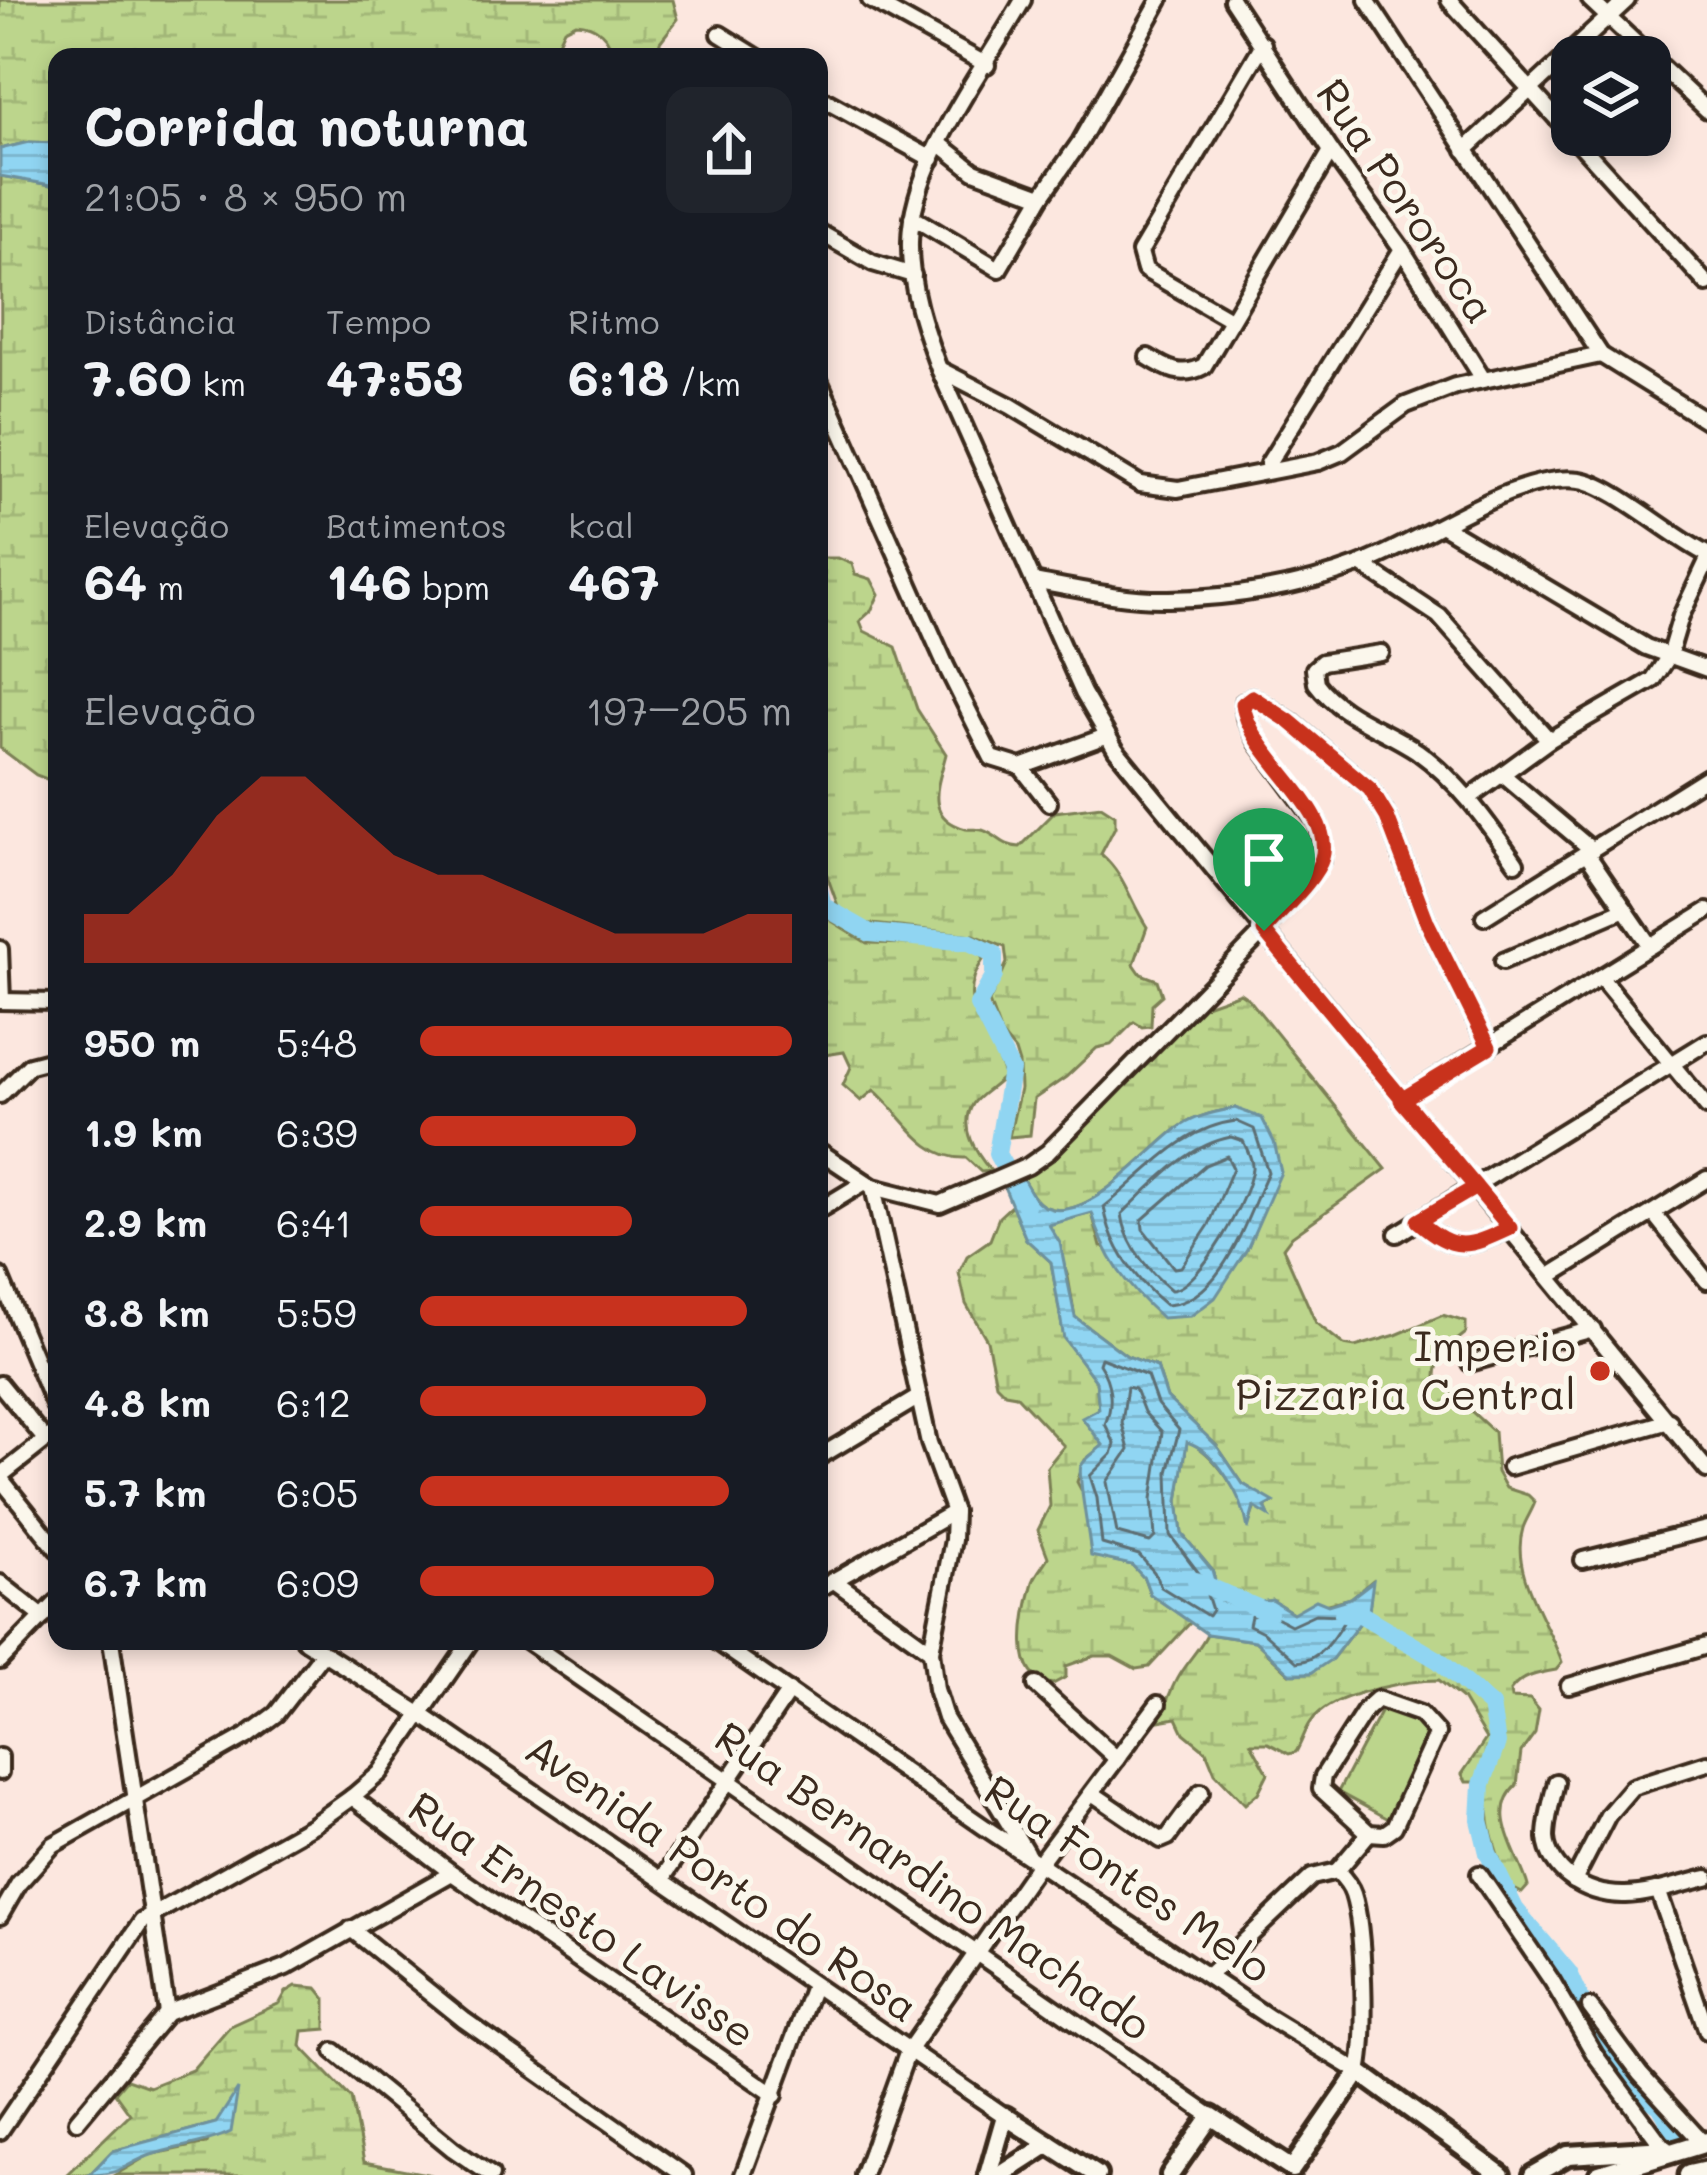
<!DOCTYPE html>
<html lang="pt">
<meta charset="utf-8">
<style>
body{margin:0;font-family:Mali,sans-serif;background:#20242c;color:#f1f3f6;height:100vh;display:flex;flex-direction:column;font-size:45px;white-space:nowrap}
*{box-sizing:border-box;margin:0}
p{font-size:39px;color:#9ea1a6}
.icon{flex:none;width:66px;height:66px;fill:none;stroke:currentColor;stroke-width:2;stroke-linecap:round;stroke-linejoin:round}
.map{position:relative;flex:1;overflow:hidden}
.side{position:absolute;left:48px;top:48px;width:780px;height:1602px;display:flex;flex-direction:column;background:#171b24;border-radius:24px;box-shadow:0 6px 18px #0003}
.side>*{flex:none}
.fabs{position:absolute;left:1551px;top:36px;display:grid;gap:24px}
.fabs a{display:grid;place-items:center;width:120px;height:120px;border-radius:24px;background:#171b24;box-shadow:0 6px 18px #0003;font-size:60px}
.pin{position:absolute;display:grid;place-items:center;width:102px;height:102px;color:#fff;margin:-123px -51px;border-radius:50% 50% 50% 0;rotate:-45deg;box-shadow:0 0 12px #0007}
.pin .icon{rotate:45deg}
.round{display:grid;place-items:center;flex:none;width:126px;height:126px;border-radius:24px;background:#20242c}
.headline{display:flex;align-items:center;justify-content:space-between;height:204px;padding:0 36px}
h1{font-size:54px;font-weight:800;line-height:90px}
.metrics{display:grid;grid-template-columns:repeat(3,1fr);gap:18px;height:204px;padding:12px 36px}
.metrics div{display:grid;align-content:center}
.metrics b{font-size:51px;font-weight:800}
.metrics small{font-size:33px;font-weight:400}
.metrics p{font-size:33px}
.chart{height:336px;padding:24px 36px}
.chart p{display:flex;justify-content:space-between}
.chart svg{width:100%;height:216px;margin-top:12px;fill:#c8321e;opacity:.7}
ul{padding:0 36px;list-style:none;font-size:39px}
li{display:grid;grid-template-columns:192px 144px 1fr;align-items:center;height:90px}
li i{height:30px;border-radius:15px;background:#c8321e}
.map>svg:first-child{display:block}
</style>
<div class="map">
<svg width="1707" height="2175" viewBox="0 0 1707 2175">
<defs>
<pattern id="wetland-marsh" width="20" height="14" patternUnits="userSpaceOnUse" patternTransform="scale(3)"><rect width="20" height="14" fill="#bcd58c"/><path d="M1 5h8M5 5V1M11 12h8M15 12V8" fill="none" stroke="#a2b778"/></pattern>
<pattern id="water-rules" width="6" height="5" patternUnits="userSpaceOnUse" patternTransform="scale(3)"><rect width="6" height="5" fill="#90d5f2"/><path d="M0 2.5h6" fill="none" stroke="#7db7cf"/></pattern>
</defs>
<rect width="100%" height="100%" fill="#fce7df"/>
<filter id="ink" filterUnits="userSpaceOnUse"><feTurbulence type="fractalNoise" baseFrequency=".00833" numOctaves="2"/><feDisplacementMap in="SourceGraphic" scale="24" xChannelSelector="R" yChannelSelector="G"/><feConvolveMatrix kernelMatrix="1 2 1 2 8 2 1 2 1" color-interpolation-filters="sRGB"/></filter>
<g filter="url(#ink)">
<path fill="#bcd58c" stroke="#7c8055" stroke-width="3" d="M1385,1703L1445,1734L1397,1824L1338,1792Z"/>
<g fill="url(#wetland-marsh)" stroke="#7c8055" stroke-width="3">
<path d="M0,0H673L678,19L660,42L657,57H612C611,36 596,24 576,23L564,29L551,57H57V143L29,142L0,149Z"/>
<path d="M1,176L57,186V783L36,775L0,748Z"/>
<path d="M819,558H838L852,564L855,574L871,579L879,594L871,611L860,621L864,631L896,647L917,709L946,754C939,783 922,817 966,829C972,830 979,828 985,831C1000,837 1002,846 1020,847L1055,812L1101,806L1115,815V827L1101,854C1125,875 1129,899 1147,927L1134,964L1141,974L1157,980L1162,995L1152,1004L1151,1026L1142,1027L1134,1022L1111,1045L1097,1048L1066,1077L1034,1099L1030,1135L1009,1137L1020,1089L1019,1064L1015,1051L1001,1034L989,1002L1007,963L1005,947L974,935L863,923L840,912L819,853Z"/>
<path d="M819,913L867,943L962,945L981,955L983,960C952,1006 992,1032 1004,1076C996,1086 980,1094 973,1104C959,1127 976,1154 991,1171L981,1172L966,1158C924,1160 903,1115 874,1090L861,1101L843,1085L851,1067L844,1052L825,1055L819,1061Z"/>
<path d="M1240,993L1249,999L1386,1169L1292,1236L1283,1248L1316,1323L1344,1345L1355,1347L1396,1335L1443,1315L1466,1322V1333C1450,1345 1435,1357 1436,1379L1494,1432L1497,1472L1506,1488L1528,1495L1535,1502C1532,1511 1526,1519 1523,1528C1509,1573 1549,1623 1562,1663L1556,1670C1538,1673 1521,1676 1510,1691L1511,1698L1530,1699L1539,1710L1535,1733L1521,1752L1517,1785C1485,1813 1520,1855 1528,1886L1522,1893L1510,1887C1491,1840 1478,1804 1497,1755L1486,1762L1476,1782H1466L1462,1774L1486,1739L1462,1699L1439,1680C1409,1680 1344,1692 1320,1712C1307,1722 1304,1738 1296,1752L1289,1754L1268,1743H1251L1268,1773L1258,1793L1245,1804L1215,1773L1206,1751L1184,1733L1177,1718L1158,1721L1156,1718C1169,1703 1169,1691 1179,1675C1188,1660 1199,1650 1207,1634L1255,1641L1290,1674L1332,1659L1369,1611L1372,1581L1351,1598L1293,1613L1272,1600L1238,1607L1221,1601L1212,1570L1182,1534L1178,1501L1187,1441C1216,1453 1241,1495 1249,1524L1255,1506L1268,1514L1265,1507L1273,1503L1243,1484L1217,1446L1167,1398L1157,1367L1127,1356L1075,1317L1068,1277L1049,1224L1092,1213L1101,1247L1233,1268L1247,1249L1270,1194L1235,1108C1216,1112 1198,1115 1181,1126C1150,1147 1088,1225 1046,1207C1035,1203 1028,1187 1022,1178L1056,1155L1194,1009Z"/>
<path d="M1012,1205L1026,1239L1051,1262L1064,1338L1096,1381L1099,1409L1083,1419L1104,1445L1085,1460L1077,1482L1086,1499L1091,1555L1132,1565L1144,1578L1150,1594L1191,1622L1149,1667L1136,1669L1112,1656H1094L1066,1666V1677L1053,1684C1009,1680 1025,1610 1033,1582C1036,1573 1043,1566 1048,1557L1038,1530L1050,1506L1047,1467L1064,1446L1016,1395L1005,1393L996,1384L987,1340L966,1304L959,1273L967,1256L990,1240L999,1217Z"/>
<path d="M296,1986L317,1988L326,1999V2029L303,2031L301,2046L351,2098L364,2162L432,2175H115L149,2155L207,2143L216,2123L112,2151L89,2175H67L130,2114L115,2093L127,2079L149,2087L192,2070L230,2026L280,2003L286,1992Z"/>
</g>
<g fill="url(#water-rules)" stroke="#6e919d" stroke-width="3">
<path d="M29,142L57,143V186L0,176V149Z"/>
<path d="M1235,1108L1262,1118L1274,1142L1281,1172L1247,1249L1215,1298L1191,1316L1162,1318C1127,1287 1105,1258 1092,1213L1049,1225L1060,1243L1075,1317L1127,1356L1157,1367L1167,1398L1217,1446L1243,1484L1274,1502L1265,1507L1269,1516L1254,1507L1248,1529C1243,1498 1217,1451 1187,1442L1178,1501L1182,1534L1212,1570L1221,1601L1238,1606L1272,1600L1293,1613L1316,1600L1328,1605L1351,1598L1373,1581L1369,1611L1332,1659L1311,1673L1291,1674L1255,1641L1207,1634L1150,1594L1144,1578L1132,1565L1091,1556C1090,1539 1077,1474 1081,1466C1086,1457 1096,1452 1103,1445L1082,1418L1099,1409L1096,1381L1064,1339L1051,1262L1026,1239L1005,1189L1022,1178C1028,1187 1035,1203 1046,1207C1088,1225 1150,1147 1181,1126C1198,1115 1216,1112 1235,1108Z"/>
<path d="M238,2089L231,2132C205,2144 180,2146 154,2154C125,2163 124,2175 89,2175L112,2151L216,2123Z"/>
</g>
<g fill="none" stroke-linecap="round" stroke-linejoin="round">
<g stroke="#5d6e73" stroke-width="3">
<path d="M1236,1121L1254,1129L1268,1172C1247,1215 1223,1303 1166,1305C1134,1279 1111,1248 1104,1207C1145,1175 1182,1127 1236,1121Z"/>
<path d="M1231,1137L1243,1141C1247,1149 1253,1160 1252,1168C1250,1196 1199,1289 1171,1290C1147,1270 1126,1245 1122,1214C1153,1184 1188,1145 1231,1137Z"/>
<path d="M1227,1156L1233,1168L1209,1225L1181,1267L1174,1268L1143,1229L1142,1220L1205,1165Z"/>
<path d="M1101,1358L1147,1376L1157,1404L1179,1430L1168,1472L1170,1535L1201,1576L1212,1610L1208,1616L1161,1587L1154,1572L1139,1555L1102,1544L1097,1498L1090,1476L1112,1454L1115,1444L1105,1424C1114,1404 1111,1382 1099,1364Z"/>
<path d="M1127,1387L1135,1389L1144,1412L1162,1432L1152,1499L1155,1537L1150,1542L1117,1533L1107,1482L1129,1450L1122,1423Z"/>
<path d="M1268,1613L1291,1625L1315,1614L1340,1615L1344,1621C1333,1639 1319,1661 1297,1662L1263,1632L1249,1625L1251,1616Z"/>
</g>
<g stroke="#90d5f2" stroke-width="18">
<path d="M819,890L823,906L870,933L969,942L994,954V976L978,1005L1011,1070L997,1154L1026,1205"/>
<path d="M1196,1581L1269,1613"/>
<path d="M1343,1614L1357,1612L1438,1660L1491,1706L1497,1743L1482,1784L1480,1820L1488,1853L1515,1909L1569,1973L1614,2073L1660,2106L1678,2137"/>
</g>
<g stroke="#3b2a1e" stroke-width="22">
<g id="minor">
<path d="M870,0L987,65"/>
<path d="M1023,0C984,70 911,161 910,242C909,285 924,329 939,369L1083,693L1116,750L1707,1470"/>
<path d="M1232,0L1331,151L1402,249L1483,379"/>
<path d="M1367,0L1601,355L1707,421"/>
<path d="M1449,0L1707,284"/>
<path d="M1590,0L1707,110"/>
<path d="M720,34L757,57"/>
<path d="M819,97L932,159"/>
<path d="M940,144L974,171L1042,196L1080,142L1160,0"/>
<path d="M1465,150L1627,0"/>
<path d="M912,217L999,269L1042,196"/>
<path d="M819,232L873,263L913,275"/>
<path d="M1230,319L1145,270L1140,252L1263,44"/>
<path d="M1148,357C1167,369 1182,378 1204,366L1331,151"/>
<path d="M939,369L1011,406L1140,484L1178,489L1318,462L1342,452L1406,405L1455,386L1601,355"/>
<path d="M819,380L947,668L992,758L1021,767L1106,736"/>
<path d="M1268,464L1402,249"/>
<path d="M1443,526L1646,647L1707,669"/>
<path d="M1362,565L1439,616L1549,740"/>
<path d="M1033,581C1077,589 1125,600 1169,599C1231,598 1301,587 1359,565C1421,543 1515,471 1580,480C1612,484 1673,538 1707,554"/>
<path d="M1381,653L1322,662L1314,669L1316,683C1341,717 1383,728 1417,751C1459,781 1487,822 1516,863"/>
<path d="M1021,767L1049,803"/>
<path d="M1503,775L1592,850"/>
<path d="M1469,798L1549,740L1653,680L1669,656L1681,616L1707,561"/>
<path d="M1587,854L1650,946"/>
<path d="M1484,917L1707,777"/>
<path d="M0,949L2,1001"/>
<path d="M1503,961L1625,909"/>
<path d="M1600,977L1707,1107"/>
<path d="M0,1001L57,1002"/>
<path d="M0,1095L30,1065L57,1058"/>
<path d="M1401,1100L1707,911"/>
<path d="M819,1151L873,1187L940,1204L1028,1166L1048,1152L1264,931L1322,859L1318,824L1258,743L1245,717L1243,703L1252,697L1290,721L1370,789L1387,817L1427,922L1489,1047"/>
<path d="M873,1187L929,1443L954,1512L953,1540L931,1651L936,1689L945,1718L1026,1852"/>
<path d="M819,1210L865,1182"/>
<path d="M1653,1213L1707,1281"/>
<path d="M1418,1221C1455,1253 1468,1248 1510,1228"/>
<path d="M1397,1234L1707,1042"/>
<path d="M0,1276L57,1412"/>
<path d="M1550,1276L1707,1179"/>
<path d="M1470,1363L1593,1329"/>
<path d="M0,1384L44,1438"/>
<path d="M819,1457L919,1397"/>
<path d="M1510,1467L1669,1421"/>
<path d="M0,1476L57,1431"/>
<path d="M0,1478L57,1549"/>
<path d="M1583,1560L1707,1529"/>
<path d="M833,1580L931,1651"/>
<path d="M0,1583L43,1617"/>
<path d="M819,1589L954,1512"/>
<path d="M111,1641L167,2013"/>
<path d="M305,1641L423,1716L1005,2116"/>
<path d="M527,1641L1211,2116"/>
<path d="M716,1641L984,1827L1270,2018L1359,2072C1367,2036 1364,1928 1353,1894C1350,1885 1344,1878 1337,1871L1312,1877L1209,1975"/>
<path d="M0,1661L57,1602"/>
<path d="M1036,1685L1117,1759"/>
<path d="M1569,1686L1707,1646"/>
<path d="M1377,1699L1420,1714L1437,1733L1394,1827L1384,1834L1369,1833L1321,1789L1323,1776L1366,1709Z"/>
<path d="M0,1757V1772"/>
<path d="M1556,1782C1552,1800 1546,1820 1546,1838C1547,1854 1558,1869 1570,1878C1614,1910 1659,1889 1707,1878"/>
<path d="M1092,1793L1161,1840L1168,1837L1201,1792"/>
<path d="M352,1797L452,1873L775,2095"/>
<path d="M1337,1871L1369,1833"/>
<path d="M1479,1874L1552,1981L1595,2055L1669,2155"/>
<path d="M662,1879L789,1691"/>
<path d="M1574,1881L1608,1815L1632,1787L1707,1763"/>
<path d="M1658,1890L1707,2031"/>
<path d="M0,1916L19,1883L53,1845L246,1736L276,1714L323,1653"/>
<path d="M351,1929L464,2020L684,2175"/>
<path d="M1590,2007L1640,2074L1703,2143"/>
<path d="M334,2051L453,2149L491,2175"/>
<path d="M77,2121L167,2013L286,1967L452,1873"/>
<path d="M0,2131L142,1921L313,1825L352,1797L380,1773L471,1641"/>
<path d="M743,2175L813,1986"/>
<path d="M863,2175L908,2051L1039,1863L1158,1704"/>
</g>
</g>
<g stroke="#3b2a1e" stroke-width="26">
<g id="major">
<path d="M988,2175L1005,2116L1097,2175"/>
<path d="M1001,2175L1049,2144"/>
<path d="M1170,2175L1211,2116L1292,2169L1359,2072L1501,2175"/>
<path d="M1533,2175L1568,2155L1665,2149"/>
</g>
</g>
<g stroke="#3b2a1e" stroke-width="27">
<g id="highway">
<path d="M1599,2175L1707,2142"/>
<path d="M1689,2175L1707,2171"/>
</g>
</g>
<use href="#minor" stroke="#fbf7ec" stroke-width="14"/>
<use href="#major" stroke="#fbf7ec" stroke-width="16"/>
<use href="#highway" stroke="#fbf7ec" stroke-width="18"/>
</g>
</g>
<g fill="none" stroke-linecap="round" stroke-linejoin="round" filter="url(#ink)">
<g stroke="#fff" stroke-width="24">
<path id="route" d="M1264,931C1279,912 1316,879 1322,858C1336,809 1249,756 1243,704L1252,697L1289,721L1370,789L1387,817L1427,922L1489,1047L1401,1100L1476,1187L1418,1221C1455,1253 1467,1248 1510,1228C1428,1129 1345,1031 1264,931"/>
</g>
<use href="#route" stroke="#c8321e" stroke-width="15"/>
</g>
<circle fill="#c8321e" stroke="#fbf7ec" stroke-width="4.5" cx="1600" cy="1371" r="12"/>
<g text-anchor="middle" stroke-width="10" stroke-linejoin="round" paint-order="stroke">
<g font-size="42" fill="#3b2a1e" stroke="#fbf7ec">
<text transform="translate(1406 201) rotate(56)" y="15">Rua Pororoca</text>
<text transform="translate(722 1878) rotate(35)" y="15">Avenida Porto do Rosa</text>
<text transform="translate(1128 1879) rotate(34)" y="15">Rua Fontes Melo</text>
<text transform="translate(933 1881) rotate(35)" y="15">Rua Bernardino Machado</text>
<text transform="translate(582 1920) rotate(35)" y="15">Rua Ernesto Lavisse</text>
</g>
<g font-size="42" fill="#3b2a1e" stroke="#fbf7ec" text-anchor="end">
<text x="1576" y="1362">Imperio<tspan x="1576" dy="48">Pizzaria Central</tspan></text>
</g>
</g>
</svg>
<div class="fabs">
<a><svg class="icon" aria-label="layers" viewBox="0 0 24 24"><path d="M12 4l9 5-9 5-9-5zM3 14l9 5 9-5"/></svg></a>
</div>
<div class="pin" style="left:1264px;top:931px;background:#1e9e55"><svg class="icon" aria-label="arrive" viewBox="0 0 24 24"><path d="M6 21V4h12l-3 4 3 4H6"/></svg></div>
<section class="side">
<div class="headline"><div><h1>Corrida noturna</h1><p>21:05 · 8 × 950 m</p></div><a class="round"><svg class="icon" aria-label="share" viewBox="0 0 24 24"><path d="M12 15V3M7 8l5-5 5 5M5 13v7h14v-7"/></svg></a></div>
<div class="metrics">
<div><p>Distância</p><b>7.60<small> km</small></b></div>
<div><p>Tempo</p><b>47:53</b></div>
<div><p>Ritmo</p><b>6:18<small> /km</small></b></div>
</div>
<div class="metrics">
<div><p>Elevação</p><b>64<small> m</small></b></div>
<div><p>Batimentos</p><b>146<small> bpm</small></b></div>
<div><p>kcal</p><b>467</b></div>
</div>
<div class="chart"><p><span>Elevação</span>197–205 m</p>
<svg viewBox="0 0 160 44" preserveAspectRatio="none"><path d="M0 44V34L10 34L20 26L30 14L40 6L50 6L60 14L70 22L80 26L90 26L100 30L110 34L120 38L130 38L140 38L150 34L160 34V44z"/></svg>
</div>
<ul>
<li><b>950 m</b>5:48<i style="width:100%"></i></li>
<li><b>1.9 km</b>6:39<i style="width:58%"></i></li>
<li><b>2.9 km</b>6:41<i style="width:57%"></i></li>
<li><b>3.8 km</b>5:59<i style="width:88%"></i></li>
<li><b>4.8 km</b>6:12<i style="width:77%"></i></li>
<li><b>5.7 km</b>6:05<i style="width:83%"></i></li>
<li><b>6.7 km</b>6:09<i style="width:79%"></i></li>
</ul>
</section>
</div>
